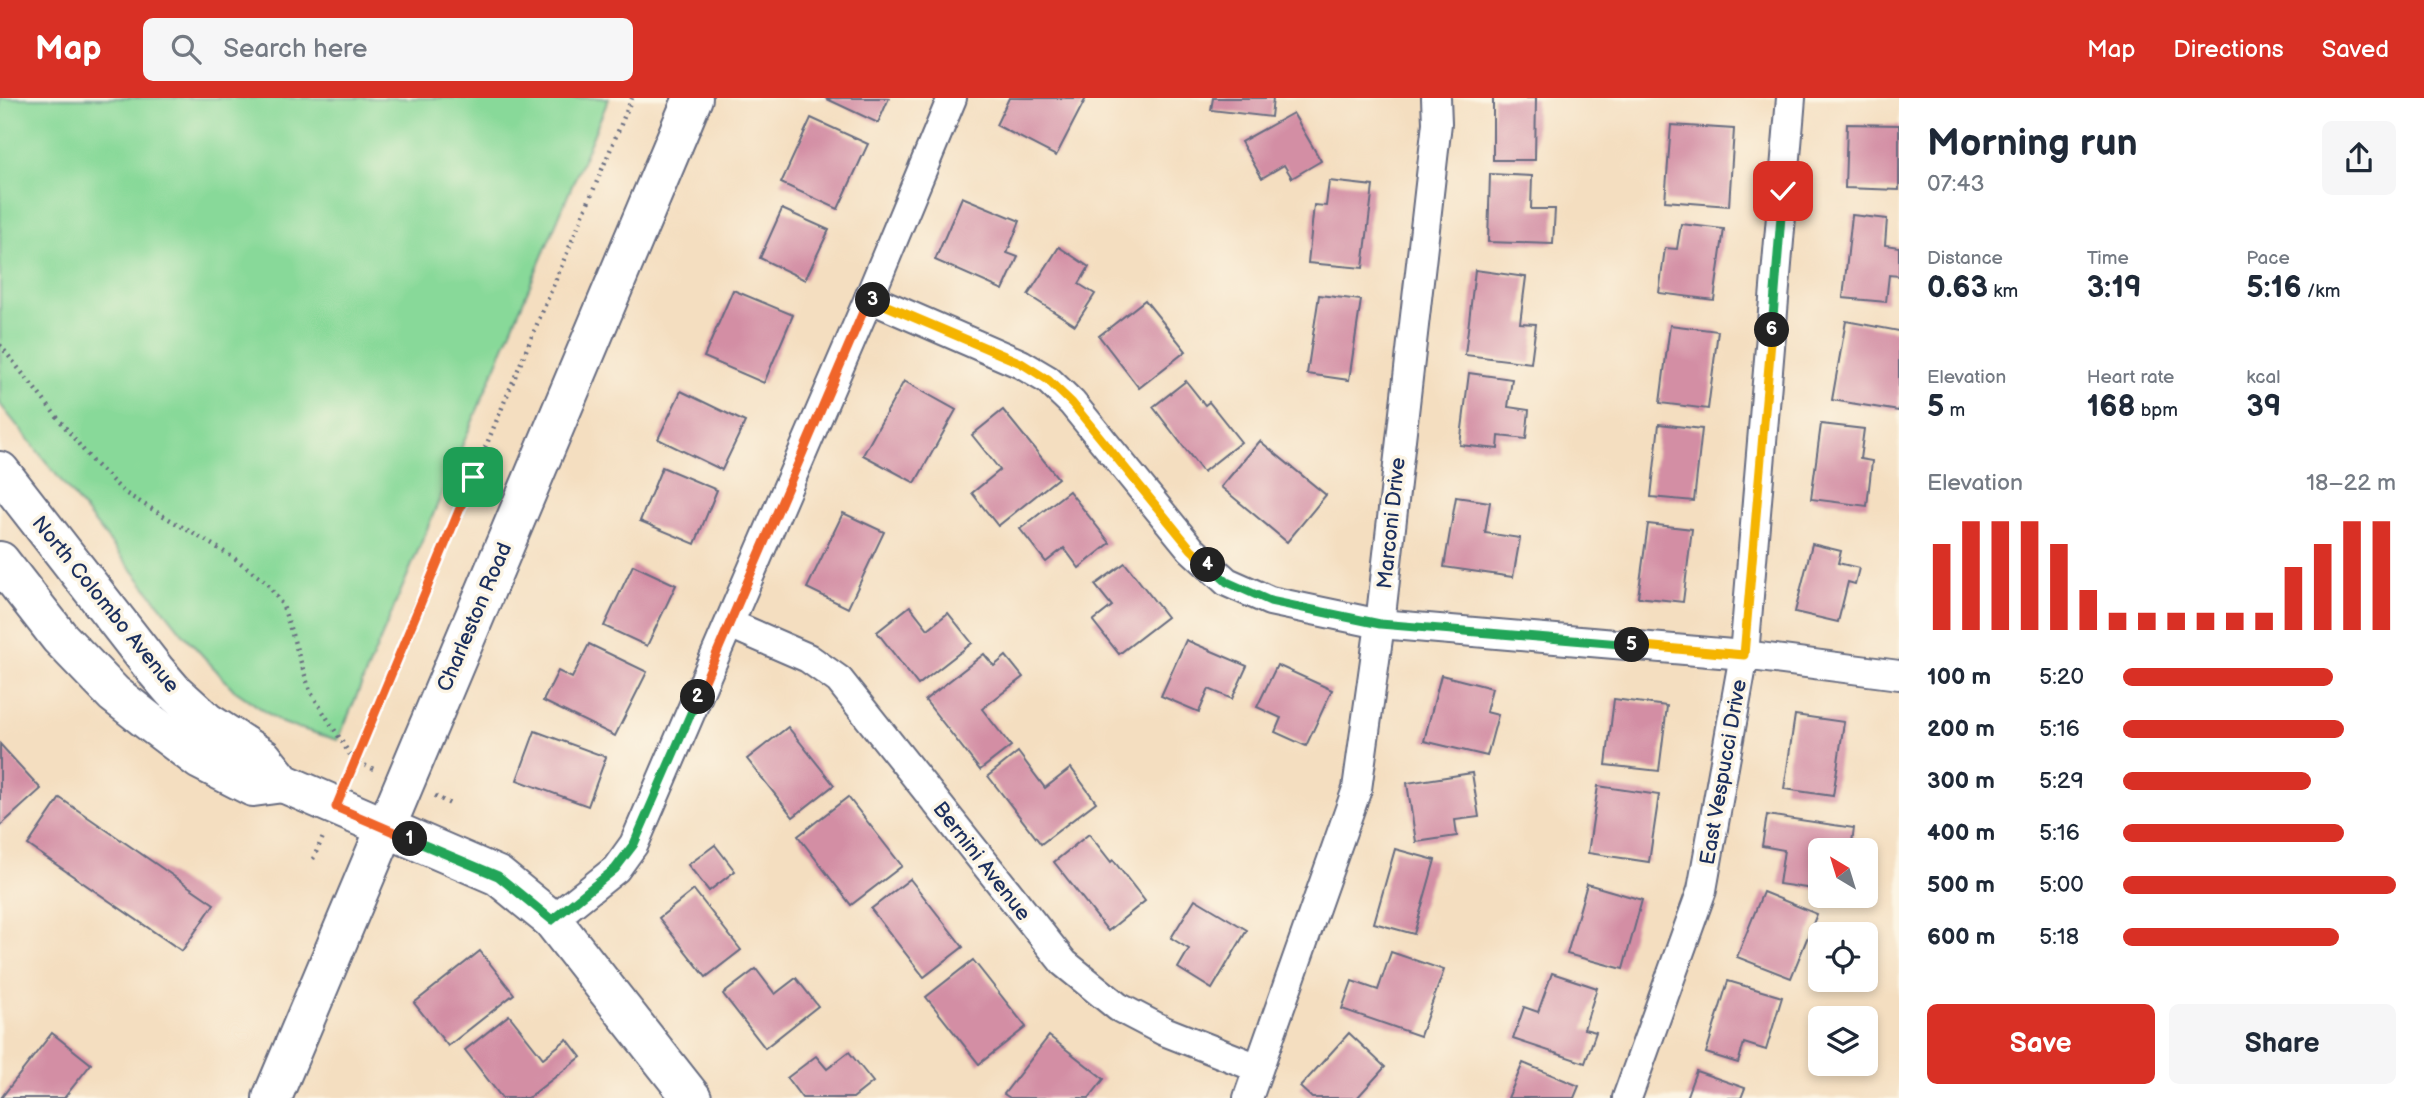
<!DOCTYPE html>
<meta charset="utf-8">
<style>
body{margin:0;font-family:"Balsamiq Sans",sans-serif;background:#f6f6f7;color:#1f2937;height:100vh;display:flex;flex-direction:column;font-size:26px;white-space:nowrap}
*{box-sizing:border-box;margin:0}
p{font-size:23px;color:#747a83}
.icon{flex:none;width:38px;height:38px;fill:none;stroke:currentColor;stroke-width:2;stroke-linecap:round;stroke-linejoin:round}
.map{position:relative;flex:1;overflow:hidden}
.panel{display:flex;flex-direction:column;background:#fff;width:525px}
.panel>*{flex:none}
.needle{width:46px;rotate:322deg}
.fabs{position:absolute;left:1808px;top:740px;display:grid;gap:14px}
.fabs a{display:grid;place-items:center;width:70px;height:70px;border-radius:10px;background:#fff;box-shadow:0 4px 10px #0003;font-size:35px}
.pin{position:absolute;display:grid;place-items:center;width:60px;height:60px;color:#fff;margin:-30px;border-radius:14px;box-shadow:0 4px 10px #0006}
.km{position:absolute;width:35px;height:35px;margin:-18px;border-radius:50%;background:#222;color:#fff;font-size:19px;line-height:35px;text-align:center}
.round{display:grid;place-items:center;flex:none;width:74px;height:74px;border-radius:10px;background:#f6f6f7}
.headline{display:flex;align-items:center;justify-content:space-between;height:119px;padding:0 28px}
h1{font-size:38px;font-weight:600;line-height:52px}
.metrics{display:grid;grid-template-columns:repeat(3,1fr);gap:10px;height:119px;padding:7px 28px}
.metrics div{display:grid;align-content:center}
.metrics b{font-size:30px;font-weight:600}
.metrics small{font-size:19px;font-weight:400}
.metrics p{font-size:19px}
.chart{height:196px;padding:14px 28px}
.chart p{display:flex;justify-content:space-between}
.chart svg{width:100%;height:126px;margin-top:7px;stroke:#d93025;stroke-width:6}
.primary-button{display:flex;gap:14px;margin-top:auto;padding:14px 28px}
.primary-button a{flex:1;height:80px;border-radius:10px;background:#d93025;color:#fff;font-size:28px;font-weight:600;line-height:80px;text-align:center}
.primary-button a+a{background:#f6f6f7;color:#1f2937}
ul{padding:0 28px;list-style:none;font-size:23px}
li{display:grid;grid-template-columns:112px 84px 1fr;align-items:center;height:52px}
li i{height:18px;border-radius:9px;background:#d93025}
header{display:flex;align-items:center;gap:42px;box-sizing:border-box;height:98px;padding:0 35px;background:#d93025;color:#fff}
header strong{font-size:33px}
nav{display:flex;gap:38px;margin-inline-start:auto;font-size:24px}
.search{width:490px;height:63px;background:#f6f6f7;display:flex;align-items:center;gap:18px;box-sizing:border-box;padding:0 24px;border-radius:10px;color:#747a83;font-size:26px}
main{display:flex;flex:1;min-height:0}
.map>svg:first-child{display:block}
</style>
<header>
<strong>Map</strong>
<div class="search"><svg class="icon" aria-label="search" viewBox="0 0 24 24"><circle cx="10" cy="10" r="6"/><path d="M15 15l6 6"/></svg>Search here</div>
<nav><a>Map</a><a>Directions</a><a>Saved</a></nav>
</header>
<main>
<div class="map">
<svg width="1899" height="1000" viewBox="0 0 1899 1000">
<rect width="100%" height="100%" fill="#fcf5e5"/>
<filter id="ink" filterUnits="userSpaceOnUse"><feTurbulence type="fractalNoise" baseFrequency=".0143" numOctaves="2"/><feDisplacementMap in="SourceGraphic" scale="14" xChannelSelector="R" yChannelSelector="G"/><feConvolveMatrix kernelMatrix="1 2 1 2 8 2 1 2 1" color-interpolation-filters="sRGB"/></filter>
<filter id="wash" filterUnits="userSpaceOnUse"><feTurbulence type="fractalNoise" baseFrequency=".00686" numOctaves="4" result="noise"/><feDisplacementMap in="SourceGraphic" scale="28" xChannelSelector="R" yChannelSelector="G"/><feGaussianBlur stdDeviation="1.57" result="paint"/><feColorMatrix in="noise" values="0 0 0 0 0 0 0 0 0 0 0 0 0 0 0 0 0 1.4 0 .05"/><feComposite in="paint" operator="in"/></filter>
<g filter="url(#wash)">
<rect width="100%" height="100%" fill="#f4dec0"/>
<path fill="#88d999" stroke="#52847c" stroke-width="2" d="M0,0H609L338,642L282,625L234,592L184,537L0,306Z"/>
<g id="blocks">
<g fill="#d38ea4">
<path d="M825,0H889L878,25Z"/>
<path d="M1009,0H1086L1056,58L996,27Z"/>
<path d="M1213,0H1273L1271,19L1211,12Z"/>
<path d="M1493,0H1536L1535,62H1493Z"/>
<path d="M1293,15L1321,63L1292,80L1284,67L1262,80L1241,44Z"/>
<path d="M811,20L868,46L838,111L781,85Z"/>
<path d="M1847,26L1899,27V92L1845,90Z"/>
<path d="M1671,27L1734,31L1729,108L1665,103Z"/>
<path d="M1490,76L1532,78L1531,111H1555L1553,146L1488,144Z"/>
<path d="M1329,83L1373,88L1363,170L1308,165L1314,107L1326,108Z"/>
<path d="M962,99L1020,123L1007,155L1018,159L1003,192L935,162Z"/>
<path d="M782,111L829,132L805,182L760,160Z"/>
<path d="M1852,117L1887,121L1885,147L1899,149V178L1889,177L1886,204L1843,200Z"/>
<path d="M1681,126L1724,131L1714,202L1659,195L1665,150L1677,151Z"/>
<path d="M1059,149L1089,169L1079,186L1095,196L1075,227L1028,197Z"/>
<path d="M1475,172L1526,179L1520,225L1536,226L1531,265L1465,257Z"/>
<path d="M733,192L793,217L764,285L704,259Z"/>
<path d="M1319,197L1361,202L1349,282L1307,276Z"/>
<path d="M1145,202L1186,253L1139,290L1099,238Z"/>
<path d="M1846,223L1899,233V313L1832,302Z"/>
<path d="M1670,227L1718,233L1708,311L1660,305Z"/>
<path d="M1469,275L1512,281L1508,309L1529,312L1526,341L1499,338L1498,351L1460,347Z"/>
<path d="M904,283L956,312L915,385L863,357Z"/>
<path d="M1186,283L1205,307L1209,304L1241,344L1203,374L1153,309Z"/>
<path d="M681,293L745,324L722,372L658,341Z"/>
<path d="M1003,312L1058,380L998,428L972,395L1000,372L972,337Z"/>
<path d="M1659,326L1702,331L1694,403L1651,399Z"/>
<path d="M1821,326L1864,331L1860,361L1872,363L1867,408L1811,401Z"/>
<path d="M1260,343L1326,397L1287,444L1221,389Z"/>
<path d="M662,369L717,392L695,446L640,423Z"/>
<path d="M1069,393L1110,445L1079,470L1064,450L1046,464L1020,431Z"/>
<path d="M1456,399L1490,404L1485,435L1520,440L1513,479L1444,469Z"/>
<path d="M843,415L884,434L848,510L807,490Z"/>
<path d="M1648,426L1692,431L1683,504L1638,499Z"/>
<path d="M1812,446L1841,453L1838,465L1859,470L1855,486L1848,484L1838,524L1795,514Z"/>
<path d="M1125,465L1167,519L1119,556L1093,523L1112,508L1095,487Z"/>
<path d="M633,467L676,487L647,548L604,528Z"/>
<path d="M910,508L928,531L948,515L972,545L918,587L877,534Z"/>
<path d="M1186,542L1247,568L1232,601L1209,591L1199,614L1161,598Z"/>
<path d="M589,546L647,574L615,638L543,603L558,573L572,580Z"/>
<path d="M984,556L994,568L1006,558L1023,579L982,611L1011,648L980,672L925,602Z"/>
<path d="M1277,567L1332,592L1306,648L1275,634L1281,620L1257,609Z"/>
<path d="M1441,577L1492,590L1486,614L1498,617L1487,658L1424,643Z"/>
<path d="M1614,601L1667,608L1659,673L1606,667Z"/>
<path d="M1795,617L1844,624L1833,698L1784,691Z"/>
<path d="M788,629L834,687L793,719L747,661Z"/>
<path d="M535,633L606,659L588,708L517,682Z"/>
<path d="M0,646L41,691L0,728Z"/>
<path d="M1018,654L1045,690L1071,670L1096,704L1041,746L988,678Z"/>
<path d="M1472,675L1479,719L1455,722L1457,738L1416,744L1407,685Z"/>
<path d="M1598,688L1659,697L1649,764L1588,755Z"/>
<path d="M848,699L902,768L851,807L798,738Z"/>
<path d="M60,700L214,806L182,853L28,747Z"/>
<path d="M1767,717L1854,730L1851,752H1820V792L1779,786L1784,752L1762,748Z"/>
<path d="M1089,736L1111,764L1113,762L1145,803L1108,833L1054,764Z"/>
<path d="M715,747L735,773L709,793L688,767Z"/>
<path d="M1395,751L1435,762L1414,836L1374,825Z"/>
<path d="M910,781L963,849L924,879L871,811Z"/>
<path d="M1587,786L1642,802L1623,871L1567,856Z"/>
<path d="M694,792L741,852L706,879L659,820Z"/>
<path d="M1763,794L1817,816L1791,880L1737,859Z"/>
<path d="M1195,801L1247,832L1212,891L1178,870L1189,851L1171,840Z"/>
<path d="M480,853L514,896L448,948L414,905Z"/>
<path d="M1391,854L1444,872L1420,938L1342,911L1352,883L1378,892Z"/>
<path d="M973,862L1026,929L979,966L926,899Z"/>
<path d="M756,871L775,896L796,880L818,908L765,950L723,896Z"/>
<path d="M1552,875L1597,890L1584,931L1596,934L1585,965L1513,941L1524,909L1538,914Z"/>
<path d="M1728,883L1782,899L1766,952L1744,945L1738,965L1706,955Z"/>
<path d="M509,917L543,960L567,941L581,959L528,1000H502L465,952Z"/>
<path d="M52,935L91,966L64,1000H1Z"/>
<path d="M1349,935L1385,969L1357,1000H1312L1300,989Z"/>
<path d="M1049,938L1104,981L1089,1000H1010L1004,996Z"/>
<path d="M849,954L873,984L853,1000H802L787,980L816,958L827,971Z"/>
<path d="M1523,965L1579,988L1574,1000H1508Z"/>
<path d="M1696,973L1745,990L1741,1000H1686Z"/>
</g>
</g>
</g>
<g filter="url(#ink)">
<use href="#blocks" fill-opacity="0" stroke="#676c80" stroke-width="2"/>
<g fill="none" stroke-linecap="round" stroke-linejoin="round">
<g stroke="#676c80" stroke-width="32">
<g id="street">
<path d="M869,200L1021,266L1048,282L1072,305L1191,451L1227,484L1270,503L1380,526L1744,557L1899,577"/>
<path d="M730,526L808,560L839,582L1064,865L1118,909L1164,933L1258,970"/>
<path d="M552,822L616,771L634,746L869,200L952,0"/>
<path d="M1248,1000L1357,691L1380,526L1437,25L1436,0"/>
<path d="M1627,1000L1702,792L1744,557L1791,0"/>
</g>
</g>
<g stroke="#676c80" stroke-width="42">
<g id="secondary">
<path d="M0,373L155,572L173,593L207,624L263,660L283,685L498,778L552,822L692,1000"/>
<path d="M0,463L60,540L114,596L147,622L200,662L253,689L283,685"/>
<path d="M272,1000L693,0"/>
</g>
</g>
<g stroke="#676c80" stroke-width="4.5" stroke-dasharray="2 5" stroke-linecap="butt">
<path d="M0,247L92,363L125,395L233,459L266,484L283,508L310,593L354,663L376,672"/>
<path d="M347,679L632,0"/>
<path d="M435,698L450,706"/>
<path d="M313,761L323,739"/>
</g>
<use href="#street" stroke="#fff" stroke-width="28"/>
<use href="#secondary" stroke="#fff" stroke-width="38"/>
</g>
</g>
<g fill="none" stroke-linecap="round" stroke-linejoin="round" filter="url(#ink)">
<g stroke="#fff" stroke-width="14">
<path id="split-1" d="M410,741L336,709L473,379"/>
</g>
<g stroke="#fff" stroke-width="14">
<path id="split-2" d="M410,741L498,778L552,822L615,771L634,746L698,599"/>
</g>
<g stroke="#fff" stroke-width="14">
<path id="split-3" d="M698,599L869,200L873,202"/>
</g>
<g stroke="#fff" stroke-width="14">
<path id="split-4" d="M873,202L1021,265L1048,282L1072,305L1191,451L1208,467"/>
</g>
<g stroke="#fff" stroke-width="14">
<path id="split-5" d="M1208,467L1227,484L1270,503L1380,526L1632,547"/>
</g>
<g stroke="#fff" stroke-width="14">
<path id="split-6" d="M1632,547L1744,557L1772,232"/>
</g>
<g stroke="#fff" stroke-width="14">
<path id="split-7" d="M1772,232L1783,93"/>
</g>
<use href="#split-1" stroke="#f0652b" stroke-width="9"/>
<use href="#split-2" stroke="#22a559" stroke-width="9"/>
<use href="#split-3" stroke="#f0652b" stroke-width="9"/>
<use href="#split-4" stroke="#f5b400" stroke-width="9"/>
<use href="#split-5" stroke="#22a559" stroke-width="9"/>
<use href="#split-6" stroke="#f5b400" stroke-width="9"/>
<use href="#split-7" stroke="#22a559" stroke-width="9"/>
</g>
<g text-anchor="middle" stroke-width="7" stroke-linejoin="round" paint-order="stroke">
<g font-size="21" fill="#1b2f5e" stroke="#fcf5e5">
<text transform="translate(1391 425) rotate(-84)" y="7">Marconi Drive</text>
<text transform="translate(106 506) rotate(51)" y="7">North Colombo Avenue</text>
<text transform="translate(474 519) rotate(-67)" y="7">Charleston Road</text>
<text transform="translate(1723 674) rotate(-80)" y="7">East Vespucci Drive</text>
<text transform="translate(982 763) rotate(52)" y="7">Bernini Avenue</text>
</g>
</g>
</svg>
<div class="fabs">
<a><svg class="needle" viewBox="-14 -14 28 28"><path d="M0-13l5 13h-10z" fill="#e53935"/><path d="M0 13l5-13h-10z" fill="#747a83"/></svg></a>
<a><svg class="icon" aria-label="locate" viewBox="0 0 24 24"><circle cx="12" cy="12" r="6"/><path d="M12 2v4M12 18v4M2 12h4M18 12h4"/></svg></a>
<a><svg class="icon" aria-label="layers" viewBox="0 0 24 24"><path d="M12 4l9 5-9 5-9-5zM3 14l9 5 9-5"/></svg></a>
</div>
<div class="pin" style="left:473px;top:379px;background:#1e9e55"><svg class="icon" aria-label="arrive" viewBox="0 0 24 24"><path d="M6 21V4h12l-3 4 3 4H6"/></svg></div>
<div class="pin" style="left:1783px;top:93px;background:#d93025"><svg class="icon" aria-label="check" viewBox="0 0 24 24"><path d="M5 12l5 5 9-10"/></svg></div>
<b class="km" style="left:410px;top:741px">1</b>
<b class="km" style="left:698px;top:599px">2</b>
<b class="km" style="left:873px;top:202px">3</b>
<b class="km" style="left:1208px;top:467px">4</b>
<b class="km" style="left:1632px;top:547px">5</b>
<b class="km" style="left:1772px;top:232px">6</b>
</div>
<section class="panel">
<div class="headline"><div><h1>Morning run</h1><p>07:43</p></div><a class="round"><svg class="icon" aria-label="share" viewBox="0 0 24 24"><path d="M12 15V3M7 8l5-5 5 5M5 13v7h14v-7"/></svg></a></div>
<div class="metrics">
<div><p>Distance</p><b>0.63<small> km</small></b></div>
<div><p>Time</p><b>3:19</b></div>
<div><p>Pace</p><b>5:16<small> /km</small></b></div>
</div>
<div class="metrics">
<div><p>Elevation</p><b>5<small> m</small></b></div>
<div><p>Heart rate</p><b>168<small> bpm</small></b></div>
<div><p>kcal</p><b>39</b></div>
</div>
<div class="chart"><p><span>Elevation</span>18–22 m</p>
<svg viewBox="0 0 160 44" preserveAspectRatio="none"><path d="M5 44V14M15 44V6M25 44V6M35 44V6M45 44V14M55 44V30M65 44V38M75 44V38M85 44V38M95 44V38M105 44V38M115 44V38M125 44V22M135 44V14M145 44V6M155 44V6"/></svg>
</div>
<ul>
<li><b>100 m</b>5:20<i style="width:77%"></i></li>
<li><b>200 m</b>5:16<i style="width:81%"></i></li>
<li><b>300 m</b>5:29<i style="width:69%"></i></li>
<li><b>400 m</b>5:16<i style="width:81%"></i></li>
<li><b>500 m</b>5:00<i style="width:100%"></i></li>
<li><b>600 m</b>5:18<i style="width:79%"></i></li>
</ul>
<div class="primary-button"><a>Save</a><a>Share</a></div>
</section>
</main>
